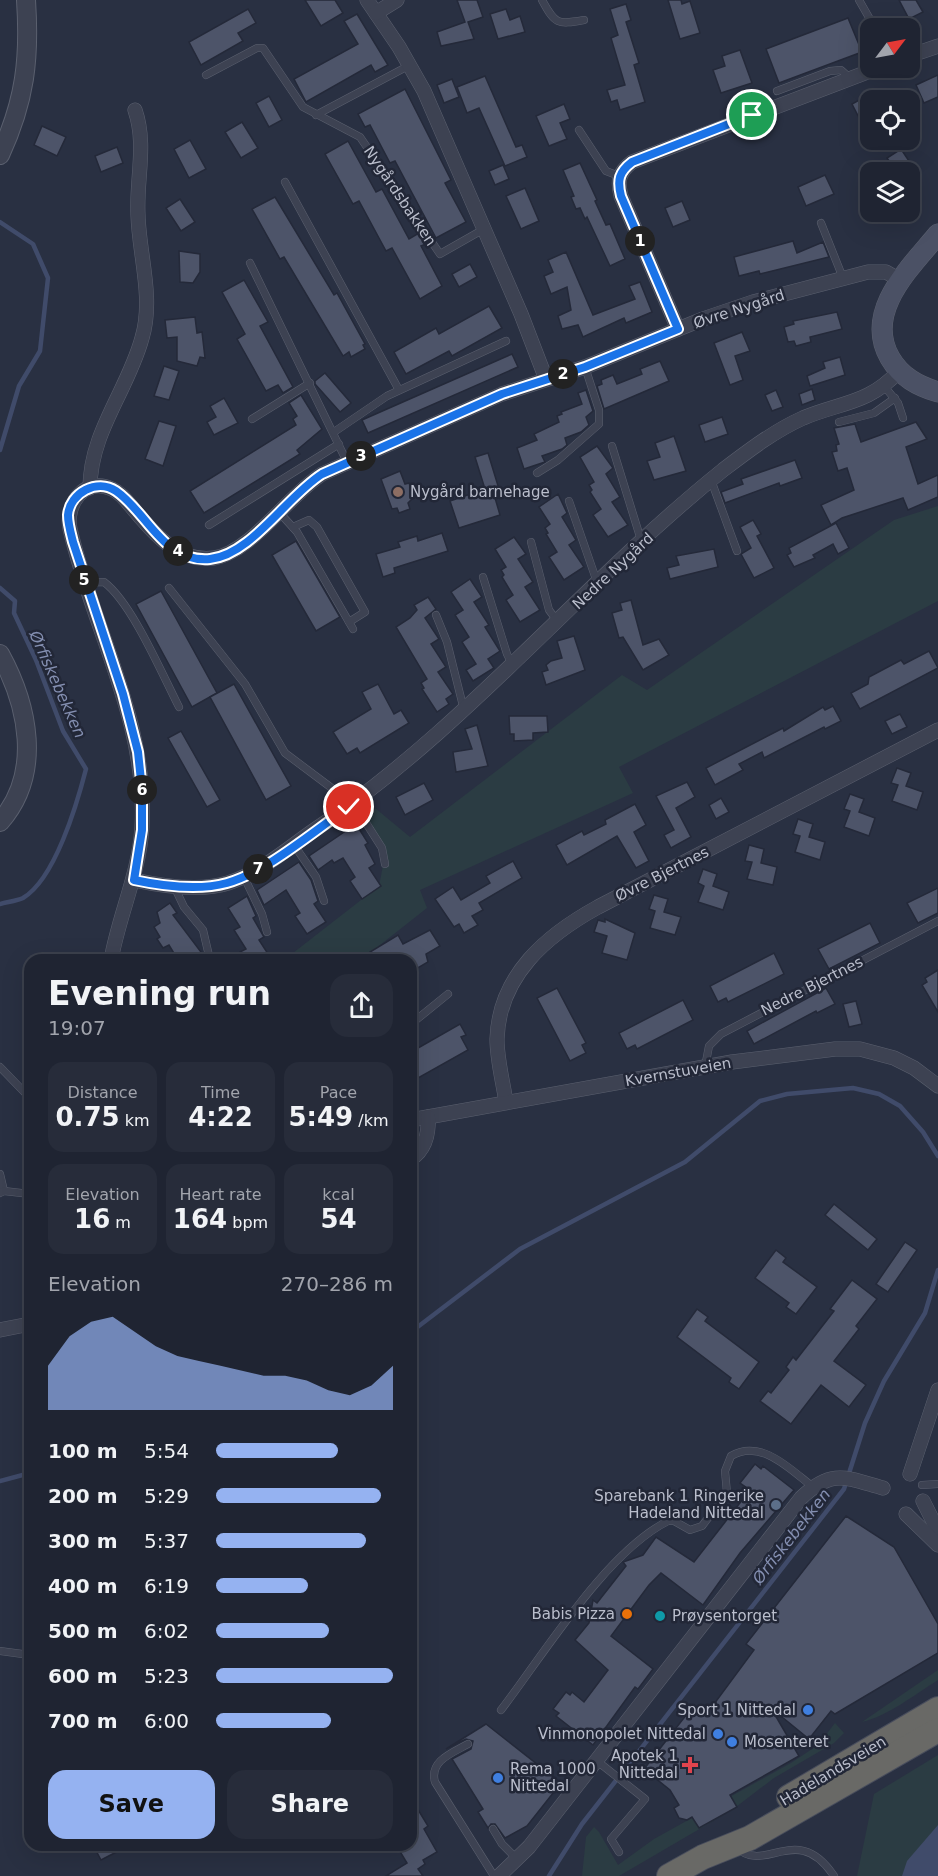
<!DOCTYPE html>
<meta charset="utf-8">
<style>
body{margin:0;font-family:"DejaVu Sans",sans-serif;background:#272c3a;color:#f1f3f6;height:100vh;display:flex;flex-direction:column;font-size:22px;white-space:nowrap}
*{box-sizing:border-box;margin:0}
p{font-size:20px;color:#a1a4ac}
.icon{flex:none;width:33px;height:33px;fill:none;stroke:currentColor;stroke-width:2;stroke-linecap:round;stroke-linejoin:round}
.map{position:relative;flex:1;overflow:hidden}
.panel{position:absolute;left:24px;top:954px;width:393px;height:897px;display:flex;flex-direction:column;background:#1f2432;border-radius:18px;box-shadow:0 6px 24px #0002,0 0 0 2px #3c414d}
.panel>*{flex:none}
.needle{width:39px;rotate:58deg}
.controls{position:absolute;left:860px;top:18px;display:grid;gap:12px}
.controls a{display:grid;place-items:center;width:60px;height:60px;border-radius:12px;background:#1f2432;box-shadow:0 6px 24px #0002,0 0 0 2px #3c414d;font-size:30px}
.pin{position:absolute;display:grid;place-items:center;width:51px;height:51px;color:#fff;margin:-26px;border:3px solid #fff;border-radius:50%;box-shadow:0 2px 6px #0007}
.km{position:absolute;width:30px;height:30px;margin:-15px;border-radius:50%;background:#222;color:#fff;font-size:16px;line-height:30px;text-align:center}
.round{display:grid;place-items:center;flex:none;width:63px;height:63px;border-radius:18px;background:#272c3a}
.overview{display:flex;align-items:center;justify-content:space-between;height:102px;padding:0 24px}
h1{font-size:33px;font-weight:700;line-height:45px}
.metrics{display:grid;grid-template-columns:repeat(3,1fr);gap:9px;height:102px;padding:6px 24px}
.metrics div{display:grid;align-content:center;border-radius:15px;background:#272c3a;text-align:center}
.metrics b{font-size:26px;font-weight:700}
.metrics small{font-size:16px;font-weight:400}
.metrics p{font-size:16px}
.chart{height:168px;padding:12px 24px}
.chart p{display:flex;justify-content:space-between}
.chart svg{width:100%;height:108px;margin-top:6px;fill:#95b2f1;opacity:.7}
.button{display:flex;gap:12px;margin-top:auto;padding:12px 24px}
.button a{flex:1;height:69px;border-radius:18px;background:#95b2f1;color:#111;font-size:24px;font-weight:700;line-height:69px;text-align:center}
.button a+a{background:#272c3a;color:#f1f3f6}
ul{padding:0 24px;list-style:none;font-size:20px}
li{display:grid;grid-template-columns:96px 72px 1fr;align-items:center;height:45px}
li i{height:15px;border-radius:8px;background:#95b2f1}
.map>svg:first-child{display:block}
</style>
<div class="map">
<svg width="938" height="1876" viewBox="0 0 938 1876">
<rect width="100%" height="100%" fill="#293042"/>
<g fill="#2b3c43">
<path d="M938,506V601L619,767L633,793L420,890L427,908L361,960H284L379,886L386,850L368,822L375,808L410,837L622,675L647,690L894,520Z"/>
<path d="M938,1670V1680C914,1695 888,1716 862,1722Z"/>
<path d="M835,1723L844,1733L834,1743L774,1778L732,1810L619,1876H582L586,1837L594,1827L599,1832L618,1865L654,1839L791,1763L818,1745Z"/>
<path d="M938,1755V1876H857L874,1794Z"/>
</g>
<path fill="#404b6a" d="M938,1825V1876H902L907,1861Z"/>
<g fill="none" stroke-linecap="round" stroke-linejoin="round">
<g stroke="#404b6a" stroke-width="4.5">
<path d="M0,222L33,244L48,278L40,351L19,386L0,450"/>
<path d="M0,588L15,601L14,613L36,660L63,731L86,769C77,804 55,879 23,898C17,901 7,902 0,904"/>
<path d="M411,1332L520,1249L685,1162L760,1101L787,1094L853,1088L879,1094L900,1106L923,1132L938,1156"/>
<path d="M0,1481L30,1473"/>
<path d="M549,1876L582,1824L844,1489L865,1423L884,1381L925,1313L938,1270"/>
</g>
</g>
<g fill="#4d5469" stroke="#242939" stroke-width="1.5">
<path d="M305,0H335L343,13L321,26Z"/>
<path d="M457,0H477L483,17L468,22L474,39L441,46L437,32L465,22Z"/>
<path d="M668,0H681L682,4L690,1L700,33L680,39Z"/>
<path d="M899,0H916L923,12L909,19Z"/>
<path d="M626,4L631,20L626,22L639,63L634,65L645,102L620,110L617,100L611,102L607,90L625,85L611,38L618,35L610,9Z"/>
<path d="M248,9L256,23L238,33L243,41L201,65L189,42Z"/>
<path d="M506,9L510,20L520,16L525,32L498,39L490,14Z"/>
<path d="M357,14L388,65L375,72L371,65L306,102L294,79L358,44L344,21Z"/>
<path d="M848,18L862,52L779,83L766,49Z"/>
<path d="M740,50L752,83L721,93L713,70L725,66L722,56Z"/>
<path d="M938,75V97L924,103L916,85Z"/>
<path d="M485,76L516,147L522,145L527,157L505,166L479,108L467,113L457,87Z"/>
<path d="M452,79L459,97L444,103L437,85Z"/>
<path d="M405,89L451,180L445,183L466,222L436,238L395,161L390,163L370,125L365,127L358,114Z"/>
<path d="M870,94V139L852,104Z"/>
<path d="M269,96L282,120L269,127L256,103Z"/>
<path d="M564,104L570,119L560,123L567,139L549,146L536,116Z"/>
<path d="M242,122L258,148L241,158L225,132Z"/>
<path d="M42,126L66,137L57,156L34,145Z"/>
<path d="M190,140L206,169L189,178L174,149Z"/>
<path d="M348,141L376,192L382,189L409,239L419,233L426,244L421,246L442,286L420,299L392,248L386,251L359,201L353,204L325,154Z"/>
<path d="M117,147L123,163L101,172L95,156Z"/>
<path d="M901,149L909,161L895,170L887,158Z"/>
<path d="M580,163L597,200L595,201L606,225L610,224L625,259L610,266L587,217L585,219L580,208L576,209L571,197L574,196L563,170Z"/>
<path d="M503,165L509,179L495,185L489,171Z"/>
<path d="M825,175L834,194L806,206L798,187Z"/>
<path d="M525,188L539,221L521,229L506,196Z"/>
<path d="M275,197L334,295L337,293L365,344L363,345L365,349L351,357L349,352L343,356L284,257L280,259L252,209Z"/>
<path d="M180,199L195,222L181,231L166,208Z"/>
<path d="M682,201L690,220L673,227L665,208Z"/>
<path d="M793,241L797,253L823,242L829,257L760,274L759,271L739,276L734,257Z"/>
<path d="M179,251L200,254V272L193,283L180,282Z"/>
<path d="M566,252L593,315L635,299L629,286L640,282L652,312L626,323L624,318L583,337L578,325L562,329L558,316L571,310L567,287L551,294L544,276L553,272L548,260Z"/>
<path d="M470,264L477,277L459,287L452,274Z"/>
<path d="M244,280L268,322L260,326L293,387L283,393L278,385L266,391L237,339L245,334L222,292Z"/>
<path d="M489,306L502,328L452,356L449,351L406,374L394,352L436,328L439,334Z"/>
<path d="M837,312L842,329L810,337L811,342L796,346L794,341L788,342L784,327L794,324L793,321Z"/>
<path d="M195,317L197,333L202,332L205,358L200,357L197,366L177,361V337L167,338L165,320Z"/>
<path d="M742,332L750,351L735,356L743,380L730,385L714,343Z"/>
<path d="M512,354L518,367L368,433L362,420Z"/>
<path d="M840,357L845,375L810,386L807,376L825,368L823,362Z"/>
<path d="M660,361L669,381L604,409L597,386L602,384L601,380L613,375L617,384L642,374L640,369Z"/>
<path d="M164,366L179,371L169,400L154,396Z"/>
<path d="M325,373L351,403L340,412L315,384V381Z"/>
<path d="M812,389L815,400L802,405L799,394Z"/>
<path d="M586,390L593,411L586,417L589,425L581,432L565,438L567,445L562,449L542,456L545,462L524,469L517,448L537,440L534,434L559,422L557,416L562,414L561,412L582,404L578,393Z"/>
<path d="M776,390L783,407L772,411L765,395Z"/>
<path d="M301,395L322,429L297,450L300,454L204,513L190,491L296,425L293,419L297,416L289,403Z"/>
<path d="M224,398L238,423L214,435L207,422L216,417L210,406Z"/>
<path d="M722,417L728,434L705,442L699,425Z"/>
<path d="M159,421L176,426L163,466L145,459Z"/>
<path d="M916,422L927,439L906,447L918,484L938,475V497L908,510L903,498L842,518L831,525L821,505L854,490L847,468L838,471L832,452L837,451L836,445L839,444L834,428L855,424L861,442Z"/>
<path d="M674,436L686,471L654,480L647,461L660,457L655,443Z"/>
<path d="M597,446L613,468L606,474L620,497L612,502L628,525L608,537L593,515L601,509L590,492L592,490L589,485L594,482L580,457Z"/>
<path d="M488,453L499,489L493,491L500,515L459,528L450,501L485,489L475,457Z"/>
<path d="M795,460L802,478L780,486L779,483L725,503L721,492L743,484L741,479Z"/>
<path d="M400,471L405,484L409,483L414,497L408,503L410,509L399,513L397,508L392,509L381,479Z"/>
<path d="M558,494L567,513L562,517L576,540L569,545L584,567L564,580L549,557L557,552L546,534L548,533L545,528L550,524L539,507Z"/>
<path d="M753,520L761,534L757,536L774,568L754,578L741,554L751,548L740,527Z"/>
<path d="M836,523L849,548L838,554L833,544L813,555L815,558L794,567L787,555L791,553L789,548Z"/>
<path d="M442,533L448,551L394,568L395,573L383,577L376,554L400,547L398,542L417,536L418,541Z"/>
<path d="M514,537L526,554L518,559L533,582L525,587L540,610L520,622L506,600L513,595L502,577L504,575L501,570L506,567L495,549Z"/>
<path d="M296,541L340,617L316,631L272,555Z"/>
<path d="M714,549L718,567L670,579L667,568L679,565L676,556Z"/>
<path d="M470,579L482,597L474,602L489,625L485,627L500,651L488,659L494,668L473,681L466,670L476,664L462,642L469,637L455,615L463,610L451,592Z"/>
<path d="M161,591L217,693L192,707L136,604Z"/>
<path d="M428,597L436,609L425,618L439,639L431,644L446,667L438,672L453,694L446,699L449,704L437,712L422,689L424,688L421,683L427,679L396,627L410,618L417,610L414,605Z"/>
<path d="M631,600L643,645L659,639L669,655L643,670L623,637L619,638L612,613L622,610L620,603Z"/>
<path d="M574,636L585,670L546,685L542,672L548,670L546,665L551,661L562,658L557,641Z"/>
<path d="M929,651L938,668L860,709L851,693L868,684L869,677L901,660L904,664Z"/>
<path d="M234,684L291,786L266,800L210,697Z"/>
<path d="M378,684L394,714L401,710L409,723L360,753L357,748L347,754L333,732L371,709L362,692Z"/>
<path d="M833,706L841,721L825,729L824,727L764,758L762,752L739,764L743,770L715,785L706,768L783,728L784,731L823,707L825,710Z"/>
<path d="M900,714L907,727L892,734L885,721Z"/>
<path d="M509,716H547L548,732L533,733V740L514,741V734H510Z"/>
<path d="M477,725L488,766L456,772L453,752L472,749L465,729Z"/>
<path d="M181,731L220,800L207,807L168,738Z"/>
<path d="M897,768L911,773L906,786L923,792L917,810L892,801L898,785L891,783Z"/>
<path d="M687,782L695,797L676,808L691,837L671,848L664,835L674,830L656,796Z"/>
<path d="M424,783L433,800L405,815L396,797Z"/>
<path d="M850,794L864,799L859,812L875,818L869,836L844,827L850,811L844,809Z"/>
<path d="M721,798L729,812L716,819L709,805Z"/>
<path d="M635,804L646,825L634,832L649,861L636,868L617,836L567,865L556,845L582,831L584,835L606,824L605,820Z"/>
<path d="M798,819L813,824L809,837L825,842L820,860L795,852L800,836L793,834Z"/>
<path d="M356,824L368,843L365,845L375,864L369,868L381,886L362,899L350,881L355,877L343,858L334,863L332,860L318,870L309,856Z"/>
<path d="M749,845L764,849L761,863L777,867L773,885L747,879L752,862L745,861Z"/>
<path d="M513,861L522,878L479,903L483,910L472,916L478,925L464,933L459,924L454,927L435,899L453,887L461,900L490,883L486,876Z"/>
<path d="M299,862L311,880L318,901L314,904L326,922L307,934L295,916L300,913L286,890L264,905L257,890Z"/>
<path d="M703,869L717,874L713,886L729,892L723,910L698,902L704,886L698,883Z"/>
<path d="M938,888V913L918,923L907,903Z"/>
<path d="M654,895L668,899L664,912L681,917L675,935L650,928L655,911L649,909Z"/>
<path d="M247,896L256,916L253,918L264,937L259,940L272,960H245L240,952L246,949L234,930L240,927L228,908Z"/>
<path d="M170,903L177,913L173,915L201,952L195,956L198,960H178L169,945L163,948L157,939L160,937L154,927L160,923L157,912Z"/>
<path d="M605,919L635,933L627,960L602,953L607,936L594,932L598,920L605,922Z"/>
<path d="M870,923L880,943L829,969L818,949Z"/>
<path d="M430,930L440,946L426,954L428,962L411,972V960H403L400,954L391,960H375L370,952L398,935L403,944Z"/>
<path d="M774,953L784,974L728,1002L726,998L718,1002L710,986Z"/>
<path d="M938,970V1012L922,985L927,982L925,978Z"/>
<path d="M557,988L586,1043L582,1045L586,1053L570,1061L537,998Z"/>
<path d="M826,988L835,1004L817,1013L816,1011L754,1044L747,1031Z"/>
<path d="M683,1000L693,1020L637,1049L635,1045L627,1049L619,1033Z"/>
<path d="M856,1001L862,1024L849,1027L843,1004Z"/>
<path d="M460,1024L466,1035L461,1037L468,1050L411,1082V1052Z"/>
<path d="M834,1204L877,1239L868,1250L825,1215Z"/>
<path d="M905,1242L917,1250L888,1292L876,1284Z"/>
<path d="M776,1250L786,1258L783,1262L817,1287L796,1314L786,1307L789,1303L755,1278Z"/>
<path d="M852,1280L877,1299L856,1326L859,1329L834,1361L866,1385L849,1407L821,1385L791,1424L760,1401L768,1391L771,1393L789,1370L786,1367L793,1357L796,1360L834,1311L830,1309Z"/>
<path d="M697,1309L708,1317L705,1321L759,1362L739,1389L729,1382L731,1378L677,1337Z"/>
<path d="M755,1464L761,1469L763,1466L794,1490L740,1553L703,1605L661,1573L649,1585L611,1636L653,1669L638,1689L635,1687L593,1745L556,1716L559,1713L553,1709L566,1692L570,1695L572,1692L584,1702L608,1670L575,1640L589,1623L593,1600L597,1603L626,1566L623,1562L643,1555L656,1537L694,1562L750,1490L740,1483Z"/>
<path d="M846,1516L894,1547L938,1624V1653L835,1714L831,1711L809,1739L771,1708L799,1756L730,1795L737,1807L699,1828L692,1817L687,1820L679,1818L674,1808L679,1805L670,1790L644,1769L694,1705L706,1715L754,1650L746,1644Z"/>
<path d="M486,1724L561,1783L527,1826L505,1838L495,1824H491L488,1828L478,1812L483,1809L452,1759L471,1749L473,1741L466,1739L446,1749Z"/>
<path d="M411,1798L428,1826L424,1829L437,1852L423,1860L425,1864L418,1869L423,1876H386L407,1863L396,1845H411Z"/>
<path d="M93,1845H130L101,1860Z"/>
</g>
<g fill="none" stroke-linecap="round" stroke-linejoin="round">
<g stroke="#5b606f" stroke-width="8">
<g id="service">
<path d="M542,0C555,24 557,25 584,20"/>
<path d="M859,0L875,28"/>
<path d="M206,75L257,48H263L303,107L360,137L440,254L484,229"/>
<path d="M777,91L830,71L841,70L850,78"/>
<path d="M316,115L410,65"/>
<path d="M579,130L606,171L619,176"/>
<path d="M285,182L399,390"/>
<path d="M821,223L843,278"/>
<path d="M250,263L347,462"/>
<path d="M884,386L898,403L903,418"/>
<path d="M252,419L310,383"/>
<path d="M839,422L874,413L895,398"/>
<path d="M334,432L387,396L506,341"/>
<path d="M612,446L641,540"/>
<path d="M537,473L558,460L599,424V410L585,367"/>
<path d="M711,480L737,551"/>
<path d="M569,501L597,582"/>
<path d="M278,511L297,532L353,629"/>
<path d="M209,525L339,444"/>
<path d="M293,527L309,520L317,527L365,612L349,622"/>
<path d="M531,542L549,610L558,622"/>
<path d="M483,577L507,654L513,666"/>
<path d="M85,583L104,582C132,603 162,674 179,707"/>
<path d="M169,588L245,684L285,753L337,792L349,807"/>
<path d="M436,615L447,642L464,710"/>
<path d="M354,804L382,848L385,864"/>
<path d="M294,845L316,877L324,901"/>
<path d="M244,877L262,914L267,932"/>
<path d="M174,886L184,907L203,930L210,960"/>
<path d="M411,1024L448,994"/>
<path d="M0,1067L30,1098"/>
<path d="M705,1067L709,1046L721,1034L938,921"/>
<path d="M0,1174L4,1191"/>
<path d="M0,1193L4,1191L30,1194"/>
<path d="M922,1485L938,1484"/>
<path d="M0,1651L30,1655"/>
<path d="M501,1710C544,1654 606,1552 668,1521H674L690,1530L702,1526L727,1493L725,1471L731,1456C761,1438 791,1470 813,1487"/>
<path d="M468,1744C452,1753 429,1761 435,1782L494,1876"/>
<path d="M597,1761L645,1799L611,1839L619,1852"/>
<path d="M493,1829L502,1844L517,1859"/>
<path d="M736,1847C765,1876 797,1820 834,1876"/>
</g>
</g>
<g stroke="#5b606f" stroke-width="15">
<g id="minor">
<path d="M367,0L399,47L424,91L521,314L546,379"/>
<path d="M376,13L397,0"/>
<path d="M909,56L938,46"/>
<path d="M678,329L621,196C617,180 619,172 632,162L878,68"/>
<path d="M90,488C90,432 128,390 142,338C154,298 139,255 138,215C136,179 147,145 135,110"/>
<path d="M134,880C162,886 200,892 228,883C260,873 287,849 313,831C465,729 581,584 723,470C748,451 774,431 803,418C841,402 869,404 899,371"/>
<path d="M111,960C119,915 139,874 142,827C148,721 93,630 70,529C65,505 84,476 112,489C122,493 128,503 135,511C155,535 180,563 214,558C251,552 288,496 322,474L502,394L585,367L703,319L753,302L868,272H886L900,280"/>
<path d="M506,1102C503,1082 497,1060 497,1039C499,975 547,935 598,907L938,730"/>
<path d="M411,1120L732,1062L835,1049H860L894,1058L914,1068L938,1086"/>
<path d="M411,1159C426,1149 429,1133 428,1117"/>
<path d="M0,1330L30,1324"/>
<path d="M910,1474L938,1390"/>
<path d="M923,1501L938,1531"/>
<path d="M906,1514L938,1545"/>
<path d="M499,1876L529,1847L801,1498C832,1468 847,1478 883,1488"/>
</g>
</g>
<g stroke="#5b606f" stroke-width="20">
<g id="tertiary">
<path d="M0,155C25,101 30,59 26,0"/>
<path d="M0,654C28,705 43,773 0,822"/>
</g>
</g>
<g stroke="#5b606f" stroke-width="21">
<path id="secondary" d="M938,234C911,267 863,311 890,358C901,377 918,386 938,392"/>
</g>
<g stroke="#484d5c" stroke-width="26">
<g id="trunk">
<path d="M789,1797L938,1709"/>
<path d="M669,1876L703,1857L750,1838L938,1730"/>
</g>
</g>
<use href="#service" stroke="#3d4252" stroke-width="7"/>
<use href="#minor" stroke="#3d4252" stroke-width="14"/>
<use href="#tertiary" stroke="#3d4252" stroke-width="18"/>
<use href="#secondary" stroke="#4b5165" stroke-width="20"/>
<use href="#trunk" stroke="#696966" stroke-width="24"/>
</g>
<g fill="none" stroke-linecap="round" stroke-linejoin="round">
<g stroke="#fff" stroke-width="12">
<path id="route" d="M349,807C315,830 265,873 227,883C198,891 162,886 134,880L142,830V790L138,752L123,694L73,542C71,534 68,524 68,515C70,493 97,478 116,491C148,513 163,563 210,559C251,555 286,497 322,474L502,394L585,367L678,329L621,196C617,180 619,172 632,162L752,115"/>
</g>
<use href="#route" stroke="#1a73e8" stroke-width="8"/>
</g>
<circle fill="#8d6e63" stroke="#222737" stroke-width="2" cx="398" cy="492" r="6"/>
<circle fill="#5c6f8a" stroke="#222737" stroke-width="2" cx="776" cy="1505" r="6"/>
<circle fill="#e8710a" stroke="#222737" stroke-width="2" cx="627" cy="1614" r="6"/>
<circle fill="#0f9aa8" stroke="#222737" stroke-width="2" cx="660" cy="1616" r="6"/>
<g fill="#3f7fe0" stroke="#222737" stroke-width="2">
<circle cx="808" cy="1710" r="6"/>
<circle cx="718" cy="1734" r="6"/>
<circle cx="732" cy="1742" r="6"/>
<circle cx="498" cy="1778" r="6"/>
</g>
<path fill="#e0444e" stroke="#222737" stroke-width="2" d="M687 1756h6v6h6v6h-6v6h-6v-6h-6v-6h6z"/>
<g text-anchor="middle" stroke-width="5" stroke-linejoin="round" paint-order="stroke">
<g font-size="15" fill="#babecc" stroke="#222737">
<text transform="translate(400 196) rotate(56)" y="5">Nygårdsbakken</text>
<text transform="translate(739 309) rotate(-18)" y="5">Øvre Nygård</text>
<text transform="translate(613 571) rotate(-43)" y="5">Nedre Nygård</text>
<text transform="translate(662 874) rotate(-27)" y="5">Øvre Bjertnes</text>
<text transform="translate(812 986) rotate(-27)" y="5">Nedre Bjertnes</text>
<text transform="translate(678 1072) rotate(-10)" y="5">Kvernstuveien</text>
<text transform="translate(833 1771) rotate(-31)" y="5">Hadelandsveien</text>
</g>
<g font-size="15" fill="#babecc" stroke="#222737" text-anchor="end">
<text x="410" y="497" text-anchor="start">Nygård barnehage</text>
<text x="764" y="1501">Sparebank 1 Ringerike<tspan x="764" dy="17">Hadeland Nittedal</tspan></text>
<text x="615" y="1619">Babis Pizza</text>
<text x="672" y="1621" text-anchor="start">Prøysentorget</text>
<text x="796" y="1715">Sport 1 Nittedal</text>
<text x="706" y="1739">Vinmonopolet Nittedal</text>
<text x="744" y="1747" text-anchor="start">Mosenteret</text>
<text x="678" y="1761">Apotek 1<tspan x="678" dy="17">Nittedal</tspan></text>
<text x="510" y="1774" text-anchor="start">Rema 1000<tspan x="510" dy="17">Nittedal</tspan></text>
</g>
<g font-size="16" font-style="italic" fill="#848fb1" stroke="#222737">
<text transform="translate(58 684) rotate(66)" y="6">Ørfiskebekken</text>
<text transform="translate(791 1536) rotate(-52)" y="6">Ørfiskebekken</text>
</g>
</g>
</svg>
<div class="controls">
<a><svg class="needle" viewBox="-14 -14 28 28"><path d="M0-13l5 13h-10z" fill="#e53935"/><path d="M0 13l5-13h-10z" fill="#a1a4ac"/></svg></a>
<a><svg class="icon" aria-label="locate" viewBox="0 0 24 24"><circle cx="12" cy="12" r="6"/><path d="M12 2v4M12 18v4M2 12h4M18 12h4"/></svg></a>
<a><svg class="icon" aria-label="layers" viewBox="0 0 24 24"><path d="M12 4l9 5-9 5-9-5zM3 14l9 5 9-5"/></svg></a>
</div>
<div class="pin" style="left:752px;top:115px;background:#1e9e55"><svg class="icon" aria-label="arrive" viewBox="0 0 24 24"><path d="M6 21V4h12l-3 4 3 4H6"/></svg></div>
<div class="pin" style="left:349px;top:807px;background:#d93025"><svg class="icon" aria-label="check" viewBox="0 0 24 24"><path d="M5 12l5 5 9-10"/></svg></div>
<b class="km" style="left:640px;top:241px">1</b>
<b class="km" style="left:563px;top:374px">2</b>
<b class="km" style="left:361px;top:456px">3</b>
<b class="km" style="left:178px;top:551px">4</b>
<b class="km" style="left:84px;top:580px">5</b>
<b class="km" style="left:142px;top:790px">6</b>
<b class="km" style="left:258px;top:869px">7</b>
<section class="panel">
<div class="overview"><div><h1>Evening run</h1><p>19:07</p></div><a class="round"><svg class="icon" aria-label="share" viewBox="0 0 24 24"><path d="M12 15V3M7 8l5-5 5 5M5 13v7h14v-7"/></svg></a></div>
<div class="metrics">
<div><p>Distance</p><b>0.75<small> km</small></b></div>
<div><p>Time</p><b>4:22</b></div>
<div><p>Pace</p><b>5:49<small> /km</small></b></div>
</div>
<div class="metrics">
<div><p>Elevation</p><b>16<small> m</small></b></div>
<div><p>Heart rate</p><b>164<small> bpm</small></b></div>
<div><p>kcal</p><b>54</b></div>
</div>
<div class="chart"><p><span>Elevation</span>270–286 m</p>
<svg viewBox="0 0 160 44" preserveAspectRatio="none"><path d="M0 44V26L10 14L20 8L30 6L40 12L50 18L60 22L70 24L80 26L90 28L100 30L110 30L120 32L130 36L140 38L150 34L160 26V44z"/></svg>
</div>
<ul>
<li><b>100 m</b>5:54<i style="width:69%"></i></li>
<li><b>200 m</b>5:29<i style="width:93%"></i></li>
<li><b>300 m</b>5:37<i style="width:85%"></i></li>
<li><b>400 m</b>6:19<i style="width:52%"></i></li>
<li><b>500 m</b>6:02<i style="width:64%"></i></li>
<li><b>600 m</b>5:23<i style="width:100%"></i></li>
<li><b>700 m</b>6:00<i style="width:65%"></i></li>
</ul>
<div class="button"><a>Save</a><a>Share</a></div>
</section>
</div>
